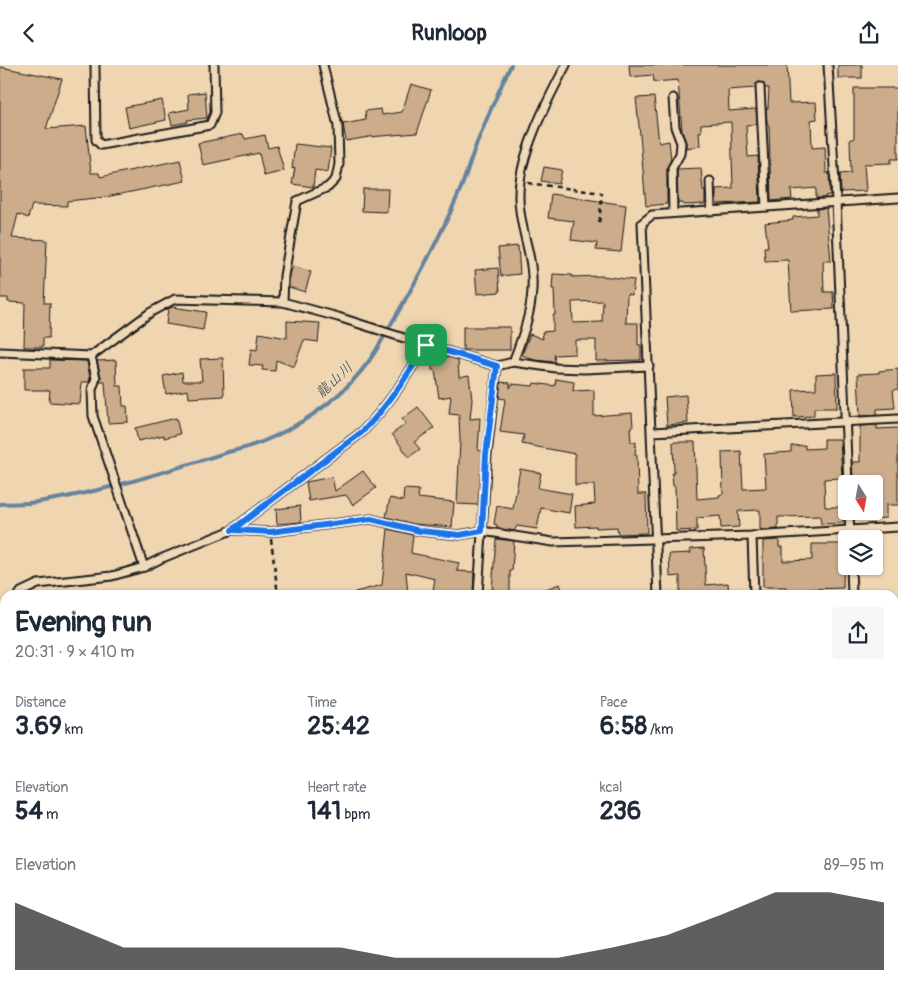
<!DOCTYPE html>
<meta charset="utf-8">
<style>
body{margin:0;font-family:Pangolin,"Klee One",sans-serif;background:#f6f6f7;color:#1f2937;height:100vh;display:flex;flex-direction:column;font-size:19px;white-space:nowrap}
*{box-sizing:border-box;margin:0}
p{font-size:16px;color:#747a83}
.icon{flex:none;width:28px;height:28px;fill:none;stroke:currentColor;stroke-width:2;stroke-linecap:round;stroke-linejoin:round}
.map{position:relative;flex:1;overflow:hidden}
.drawer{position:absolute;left:0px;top:525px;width:899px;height:406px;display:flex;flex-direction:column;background:#fff;border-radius:15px 15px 0 0;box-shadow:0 1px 4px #0004}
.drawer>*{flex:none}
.needle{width:32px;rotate:169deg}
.controls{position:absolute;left:838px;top:410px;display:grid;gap:10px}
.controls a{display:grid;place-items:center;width:45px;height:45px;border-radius:5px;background:#fff;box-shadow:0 1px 4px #0004;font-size:25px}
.pin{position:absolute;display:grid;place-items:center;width:42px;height:42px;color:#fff;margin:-21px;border-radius:10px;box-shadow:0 2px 8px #0006}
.round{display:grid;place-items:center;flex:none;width:52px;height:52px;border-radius:5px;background:#f6f6f7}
.head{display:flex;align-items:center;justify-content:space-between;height:85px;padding:0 15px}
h1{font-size:28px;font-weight:800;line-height:38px}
.metrics{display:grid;grid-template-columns:repeat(3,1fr);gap:8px;height:85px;padding:5px 15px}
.metrics div{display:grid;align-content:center}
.metrics b{font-size:25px;font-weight:800}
.metrics small{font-size:14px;font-weight:400}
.metrics p{font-size:14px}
.chart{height:140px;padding:10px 15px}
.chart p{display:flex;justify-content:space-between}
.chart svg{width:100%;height:90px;margin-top:5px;fill:#1c1c1c;opacity:.7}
header{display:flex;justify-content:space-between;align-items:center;height:65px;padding:0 15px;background:#fff;font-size:22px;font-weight:800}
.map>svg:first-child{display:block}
</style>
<header><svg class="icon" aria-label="back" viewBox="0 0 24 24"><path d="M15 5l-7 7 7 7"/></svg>Runloop<svg class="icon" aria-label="share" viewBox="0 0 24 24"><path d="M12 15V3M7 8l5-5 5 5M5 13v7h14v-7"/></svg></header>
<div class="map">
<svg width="898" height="931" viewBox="0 0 898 931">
<rect width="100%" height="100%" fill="#f0d5b1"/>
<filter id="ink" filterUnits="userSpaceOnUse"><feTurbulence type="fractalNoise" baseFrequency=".02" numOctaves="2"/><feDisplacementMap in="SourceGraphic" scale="10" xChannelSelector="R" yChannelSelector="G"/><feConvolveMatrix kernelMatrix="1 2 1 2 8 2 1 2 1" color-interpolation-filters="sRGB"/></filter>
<g filter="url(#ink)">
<rect fill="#e1c6a2" x="390" y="926" width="95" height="5"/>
<rect fill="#bed78d" stroke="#6d7a54" x="894" y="659" width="4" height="63"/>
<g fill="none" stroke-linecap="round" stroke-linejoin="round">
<path stroke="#66849e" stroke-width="4" d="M0,439C13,438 26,439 38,437C103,427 165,407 228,387C278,377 335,341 366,300C377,286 385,269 394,254C419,212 442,168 461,123C466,110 470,96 475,83C486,55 498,27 511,0"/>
<g stroke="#98c9f5" stroke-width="22">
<path d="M894,834L898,831"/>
<path d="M638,926C670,929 701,931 732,926"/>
<path d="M611,931L627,926"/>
</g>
</g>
<g fill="#ccac8a" stroke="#1c1c1c" fill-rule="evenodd">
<path d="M629,0H787L789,38L816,37L817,54L811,55L812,83L825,82L826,108H829L830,130L825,131V133H816V123L791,125L792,134L771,136L769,60L767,58L766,43H768L769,23H765L764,19L759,17L756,19L755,23L728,25L729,46L756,44L757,59L746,60L748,92L758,91L760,137L716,139V124L733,123L731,57L701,59V67H699L700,81L686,83V77L682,66L678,15L654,17L653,10L630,12Z"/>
<rect x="838" y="0" width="24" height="13"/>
<path d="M0,2L62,14L46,64L86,61L91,108H99L100,112L180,95L185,116L106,132L67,136V141L32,140L28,153L18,149L12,173L47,175L44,238H50L49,273H43V282H24L25,238L8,237V233H0Z"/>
<path d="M411,19L431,25L417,68L369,72L346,76L343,59L366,55L365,46L381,44L382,50L402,47Z"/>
<path d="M854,23H898V94H891V98L864,99L866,126L841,127L840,109L851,108L850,74H854Z"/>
<path d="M205,27L207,53L187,55L188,57L172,60L169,48L189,44L188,29Z"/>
<path d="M654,32L659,78L669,76L671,94L667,103V139L646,141L640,70L636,33Z"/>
<path d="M162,35L166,55L129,63L125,42Z"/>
<path d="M243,69L245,74L265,70L268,83L277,81L284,106L264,111L259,88L203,100L198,78Z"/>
<path d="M295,79L331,83L328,107L315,105L313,122L292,119L295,103L292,104Z"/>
<path d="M544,102L562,105L559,119L541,116Z"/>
<path d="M701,103L703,125H705V139L683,140V138H678L677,104Z"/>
<path d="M363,124H388L387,147L362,146Z"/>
<path d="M551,129L626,140L621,187L596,185L597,178L571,175L574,156L548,153Z"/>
<path d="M826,143L831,196H823L824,227H833L834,244L791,246L788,195L765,196L764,182H768L765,158L793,155V152L817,150V144Z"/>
<path d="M518,181L520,209L501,211L498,183Z"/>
<path d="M293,201L311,207L305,227L289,222V213Z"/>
<path d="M498,203L500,227L477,229L475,205Z"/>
<path d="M553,209L572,210V212L602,211L634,215L632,230L627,229L626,258H638V280H641V295L596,296V275H575V289L554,290L555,297L534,295L522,290L530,269L543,274L542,267L553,266V250H555L554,224H552ZM603,236L602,257L573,258L572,237Z"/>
<path d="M172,242L206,247L203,265L166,259L168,244Z"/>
<path d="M287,256L320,258L318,277L304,275L294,302L276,295L275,306L262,305L263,301L249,300L251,284L257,285L259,268L287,273Z"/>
<rect x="463" y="262" width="47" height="23"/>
<path d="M448,292L458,295L459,312L469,310L472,335L470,354L480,353L478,385L482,386L478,440L457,439L460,375L459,350L449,349L451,331L439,333L435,305H432V293Z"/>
<path d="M223,293L224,331L189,333L188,325L166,329L163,311L182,307L183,316H202L200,294Z"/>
<path d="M50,295L87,296L90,313L89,317H82L80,339L49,337L50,325H24V303H50Z"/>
<path d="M116,295L117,321H122L123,341H127L128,357L108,358L105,317H100L101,312L97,296Z"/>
<path d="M898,304V324L893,325L895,343L877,344V350L860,351L858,309L879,308V306Z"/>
<path d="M836,308L837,343H814V351L794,352L793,325L816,324V309Z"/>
<path d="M556,314L574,317L573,326L594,325V351L632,348L633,362L630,363L631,377H636L635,390H637L638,429H646L647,468L618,469L617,462L596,463V461L576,462L575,441L595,439L594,420H575V389L522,379L524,370L500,367L505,335L506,334L499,333L501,317L510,318V323L512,319L533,321L534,318L555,321Z"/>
<path d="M686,330L688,358L667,360L665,332Z"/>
<path d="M418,342L434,363L414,377L420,384L409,392L392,369L406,359L402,354Z"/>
<path d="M176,353L180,369L164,373V370L138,376L135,363Z"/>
<path d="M877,360V364L898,363V440H886V453L874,454V419H866V412H853L852,397H860V361Z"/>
<path d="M824,374H840L842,413L824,414L825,442H842L843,458L821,459L820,451L778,452V464L764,465L760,464V445L738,446L739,462L721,463L720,451L697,453V465L676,466L675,421H673L672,408H674L673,377H695L697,434L719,432V430L723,429L722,387L741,386L743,424L766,423L764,389L791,387V381L805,380V384L824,383Z"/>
<path d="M520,404L541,408L538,423L572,429L569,448L541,443L537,464L517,461L514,466L497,463V460L494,459L497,441L513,444Z"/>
<path d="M363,406L376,423L353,440L346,430L309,436L306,417L332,412L335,426Z"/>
<path d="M404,424L419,425L418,433L454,437L452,462L414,459L386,452L390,433L403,436Z"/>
<path d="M300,441L301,457L277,459L276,444Z"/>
<path d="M388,464L413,470L411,488L459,498L457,506L474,507L473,530H432L435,514L406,507L408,530H355V527L382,520Z"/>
<path d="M496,474L514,476L512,506H510V530H495L494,524H492Z"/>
<path d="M779,475V482H783V496L812,495V479H844L843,523L807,524V526H786V522H763V476Z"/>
<path d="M704,483L706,520L728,518L729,530H680V511L670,512L669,489L691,488L690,484Z"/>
<path d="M560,519L564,530H534V528Z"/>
</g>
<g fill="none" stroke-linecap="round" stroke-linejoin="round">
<g stroke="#1c1c1c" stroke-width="11">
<g id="service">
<path d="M95,0L96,75L101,80L210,60L215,48L214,0"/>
<path d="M828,0L836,136L848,419"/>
<path d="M760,22L766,142"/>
<path d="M710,116L711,145"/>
<path d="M673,148L672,103L680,89L681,78L675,62L673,33"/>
<path d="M283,237L284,211L297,136L328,122L336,114L339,99L338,61L323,0"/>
<path d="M0,287L91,291L151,247L175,234L283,237L338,252L426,280"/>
<path d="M513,297L556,303L585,304L649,301"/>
<path d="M652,367L898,354"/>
<path d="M849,446L850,474"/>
<path d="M232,465L270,467L371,454L420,466L459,470L482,466L553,477L752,471L898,462"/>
<path d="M752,471L754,530"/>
<path d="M851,501L852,530"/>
<path d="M144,502L160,494L232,465L362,367C388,341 407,311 426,280L497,301"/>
<path d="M19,530L21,527L38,519L112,511L144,502L93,351L92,325L96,313L91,291"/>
<path d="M478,530L487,390L497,301L513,297C525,266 536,235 531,201C528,178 519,157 519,133C518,91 547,36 566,0"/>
<path d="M658,530L642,158L652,150L898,133"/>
<path d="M894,556H898"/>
<path d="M0,580L5,567"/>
<path d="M894,650H898"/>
<path d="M894,731H898"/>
<path d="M894,819L898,816"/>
<path d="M0,872H5"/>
<path d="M20,926L21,931"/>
<path d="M129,926V931"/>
<path d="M261,926V931"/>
<path d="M493,926V931"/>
</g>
</g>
<g stroke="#1c1c1c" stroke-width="18">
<g id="minor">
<path d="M0,765H5"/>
<path d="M674,926V931"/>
</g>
</g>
<g stroke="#1c1c1c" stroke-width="20">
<g id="tertiary">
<path d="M894,845H898"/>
<path d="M382,926V931"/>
</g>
</g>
<g stroke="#1c1c1c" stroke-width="2.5" stroke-dasharray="5 4" stroke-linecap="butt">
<path d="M528,118L602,128L599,159"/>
<path d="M271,474L278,530"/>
</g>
<use href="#service" stroke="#efd9b8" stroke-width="7"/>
<use href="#minor" stroke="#efd9b8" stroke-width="14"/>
<use href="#tertiary" stroke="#efd9b8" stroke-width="16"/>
</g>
</g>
<g fill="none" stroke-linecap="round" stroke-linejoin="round" filter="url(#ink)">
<g stroke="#fff" stroke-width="10">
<path id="route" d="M426,280L497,301L486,390L482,466L460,470L420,466L371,454L270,467L232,465L362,367C388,341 407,311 426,280Z"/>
</g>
<use href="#route" stroke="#1a73e8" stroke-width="6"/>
</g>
<g text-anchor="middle" stroke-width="4.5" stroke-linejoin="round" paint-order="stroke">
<g font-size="15" font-style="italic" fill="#3b4752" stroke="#efd9b8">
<text transform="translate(334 315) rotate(-43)" y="5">龍山川</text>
</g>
</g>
</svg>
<div class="controls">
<a><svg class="needle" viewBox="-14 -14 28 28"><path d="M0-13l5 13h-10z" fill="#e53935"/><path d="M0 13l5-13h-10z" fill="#747a83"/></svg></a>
<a><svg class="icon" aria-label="layers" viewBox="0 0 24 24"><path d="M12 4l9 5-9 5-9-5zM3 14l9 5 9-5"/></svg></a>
</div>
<div class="pin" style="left:426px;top:280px;background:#1e9e55"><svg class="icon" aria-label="arrive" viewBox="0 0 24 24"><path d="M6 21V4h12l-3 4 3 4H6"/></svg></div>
<section class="drawer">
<div class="head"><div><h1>Evening run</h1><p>20:31 · 9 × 410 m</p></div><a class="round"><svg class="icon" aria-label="share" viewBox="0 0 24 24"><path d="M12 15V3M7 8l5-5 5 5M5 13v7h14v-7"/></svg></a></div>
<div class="metrics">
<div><p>Distance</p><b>3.69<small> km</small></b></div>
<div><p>Time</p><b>25:42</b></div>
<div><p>Pace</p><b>6:58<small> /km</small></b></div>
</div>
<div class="metrics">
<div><p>Elevation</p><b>54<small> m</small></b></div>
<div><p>Heart rate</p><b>141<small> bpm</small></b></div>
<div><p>kcal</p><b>236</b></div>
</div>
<div class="chart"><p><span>Elevation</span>89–95 m</p>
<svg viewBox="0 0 160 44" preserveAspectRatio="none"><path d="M0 44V11L10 22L20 33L30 33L40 33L50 33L60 33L70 38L80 38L90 38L100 38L110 33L120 27L130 17L140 6L150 6L160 11V44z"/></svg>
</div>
</section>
</div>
